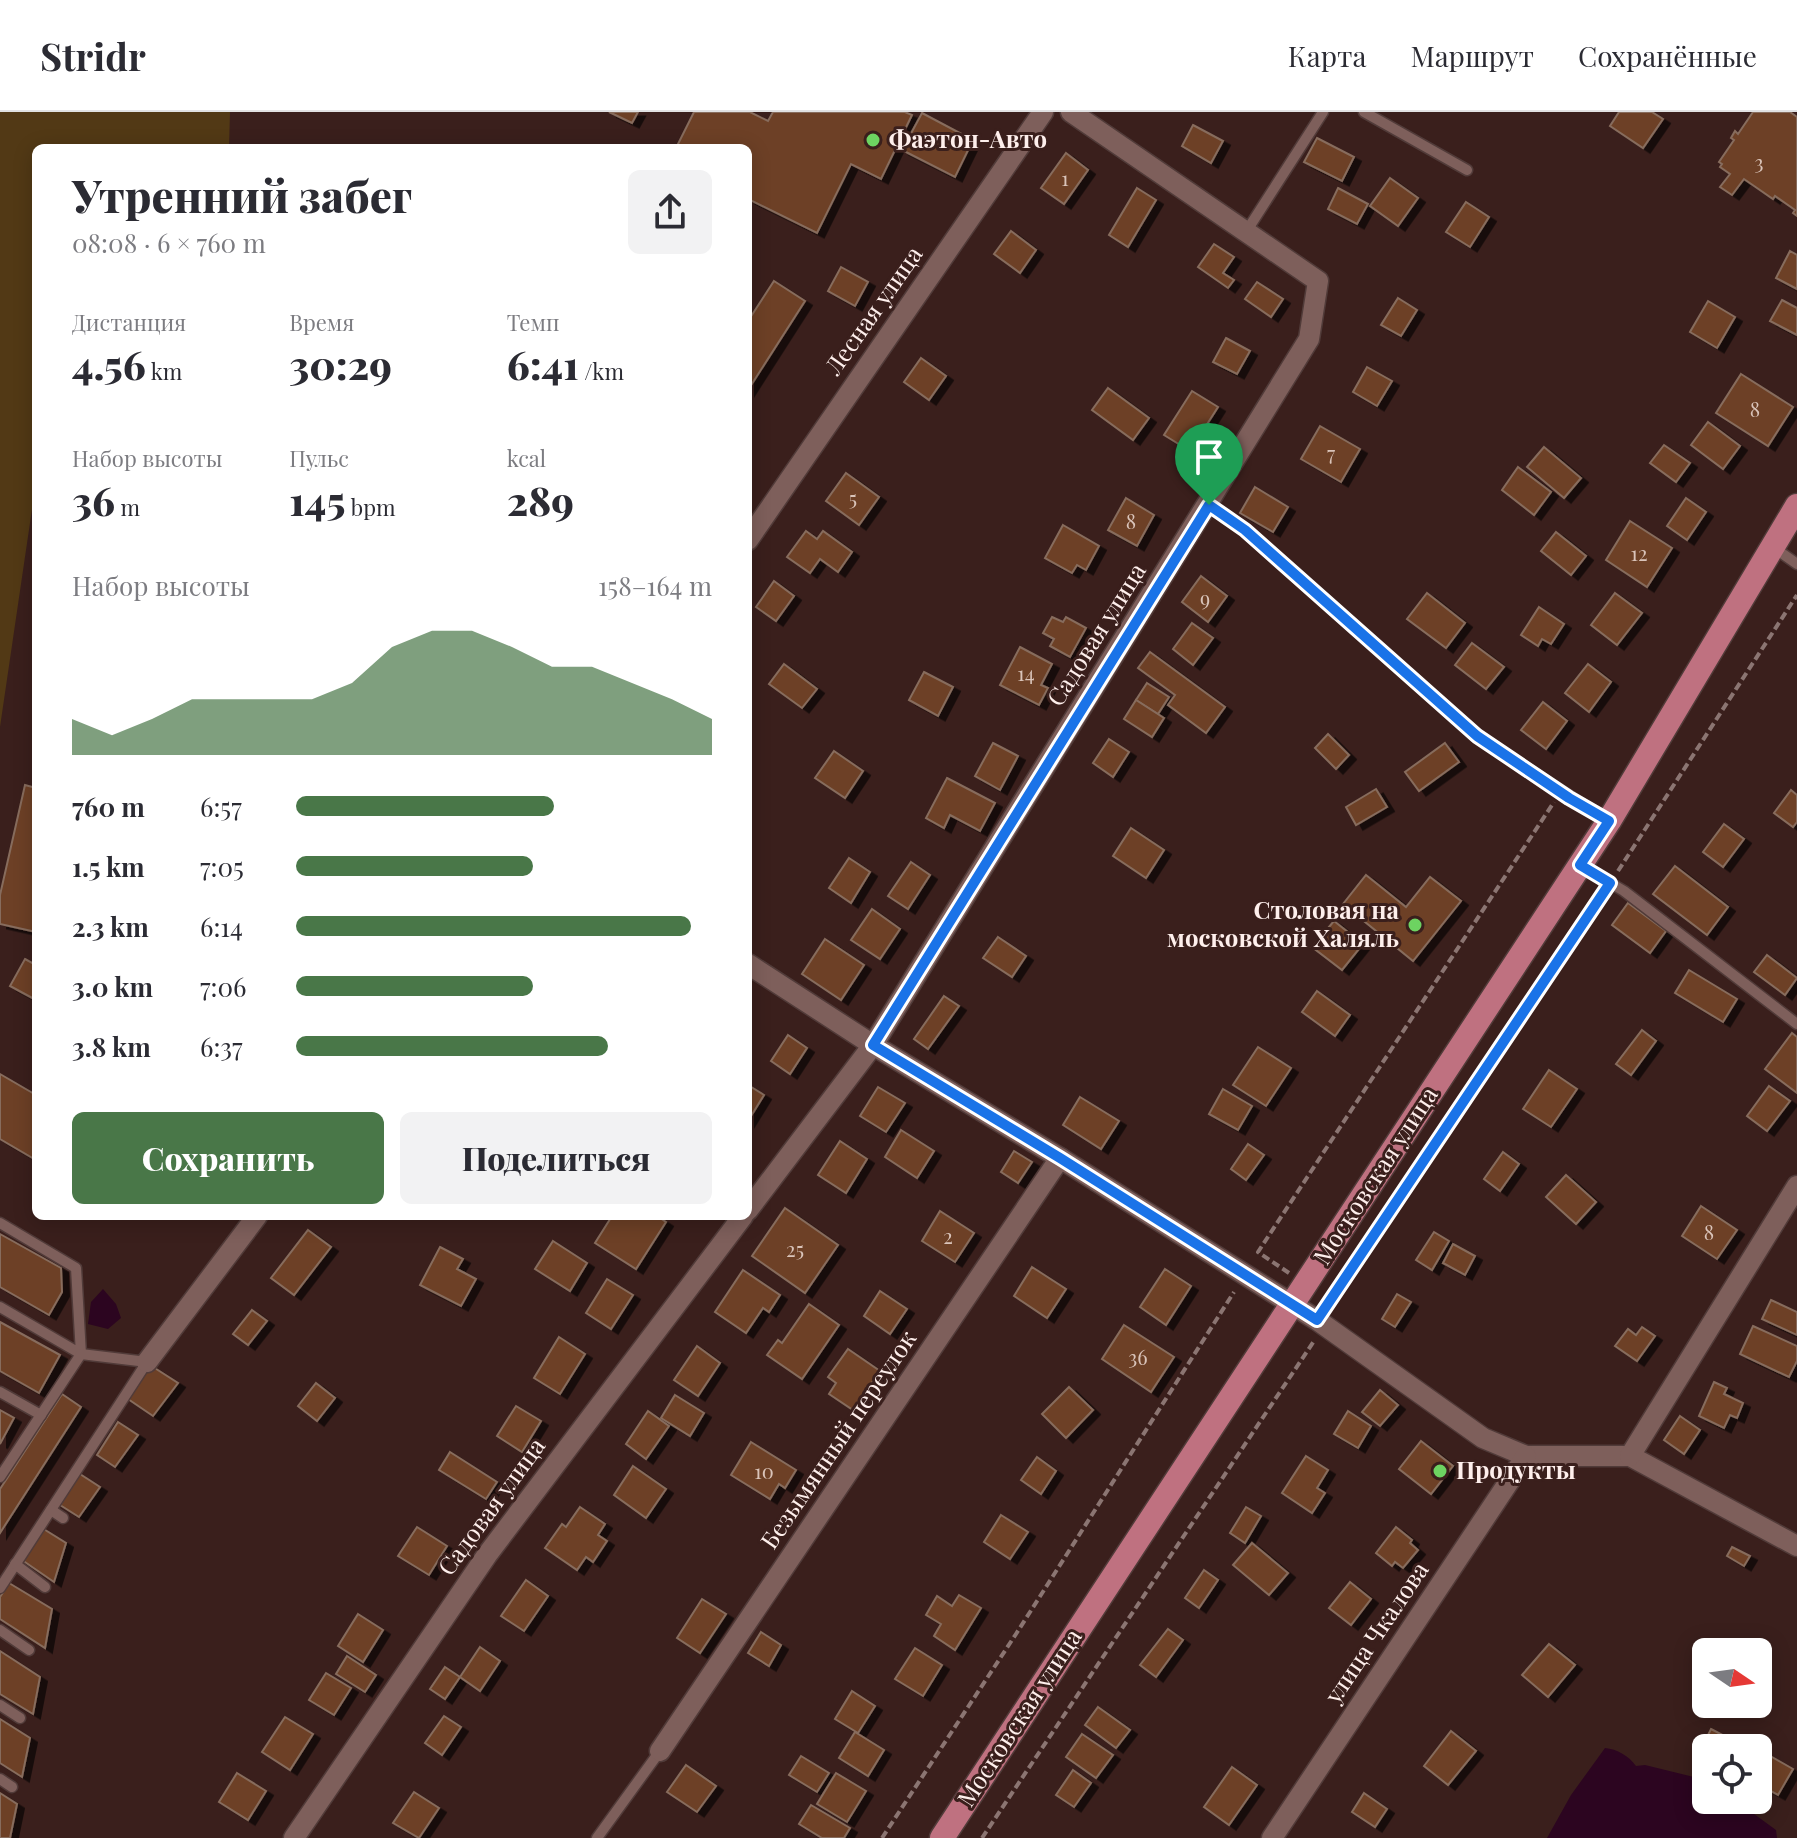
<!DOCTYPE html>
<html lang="ru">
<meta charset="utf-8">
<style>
body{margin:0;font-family:"Playfair Display",serif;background:#f2f2f3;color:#2b2b33;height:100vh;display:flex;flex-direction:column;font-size:30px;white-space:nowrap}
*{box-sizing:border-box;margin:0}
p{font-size:26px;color:#7c7c81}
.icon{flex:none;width:44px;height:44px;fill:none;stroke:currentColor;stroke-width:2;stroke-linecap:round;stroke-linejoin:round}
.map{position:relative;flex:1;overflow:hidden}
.details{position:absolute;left:32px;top:32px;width:720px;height:1076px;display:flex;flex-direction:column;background:#fff;border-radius:12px;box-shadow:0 4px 20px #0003}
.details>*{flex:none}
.needle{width:52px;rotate:103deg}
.buttons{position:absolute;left:1692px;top:1526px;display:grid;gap:16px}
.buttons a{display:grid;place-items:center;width:80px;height:80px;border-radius:12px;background:#fff;box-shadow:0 4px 20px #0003;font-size:40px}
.pin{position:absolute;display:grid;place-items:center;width:68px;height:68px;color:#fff;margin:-82px -34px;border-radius:50% 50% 50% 0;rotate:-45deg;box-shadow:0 0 8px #0007}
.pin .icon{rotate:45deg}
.round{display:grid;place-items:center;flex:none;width:84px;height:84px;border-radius:12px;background:#f2f2f3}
.overview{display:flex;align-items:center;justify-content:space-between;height:136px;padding:0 40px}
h1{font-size:44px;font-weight:800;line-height:60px}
.metrics{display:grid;grid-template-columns:repeat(3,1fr);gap:12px;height:136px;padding:8px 40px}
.metrics div{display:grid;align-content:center}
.metrics b{font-size:40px;font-weight:800}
.metrics small{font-size:22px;font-weight:400}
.metrics p{font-size:22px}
.chart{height:224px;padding:16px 40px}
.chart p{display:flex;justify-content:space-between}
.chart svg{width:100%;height:144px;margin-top:8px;fill:#497748;opacity:.7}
.action{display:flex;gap:16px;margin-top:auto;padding:16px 40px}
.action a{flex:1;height:92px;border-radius:12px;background:#497748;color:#fff;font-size:32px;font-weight:800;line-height:92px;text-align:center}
.action a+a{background:#f2f2f3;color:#2b2b33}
ul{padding:0 40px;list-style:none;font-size:26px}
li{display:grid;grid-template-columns:128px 96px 1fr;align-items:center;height:60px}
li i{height:20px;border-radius:10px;background:#497748}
header{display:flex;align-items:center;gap:48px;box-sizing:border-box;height:112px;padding:0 40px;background:#fff;border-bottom:2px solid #e1e1e2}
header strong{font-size:38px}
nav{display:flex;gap:44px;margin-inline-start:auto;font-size:28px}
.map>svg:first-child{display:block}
</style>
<header>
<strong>Stridr</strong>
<nav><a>Карта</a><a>Маршрут</a><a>Сохранённые</a></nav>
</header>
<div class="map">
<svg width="1797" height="1726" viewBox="0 0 1797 1726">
<defs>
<filter id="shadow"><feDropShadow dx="7" dy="4.5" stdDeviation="0" flood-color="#0009"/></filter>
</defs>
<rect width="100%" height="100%" fill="#3a1f1c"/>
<path fill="#523915" d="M0,0H230L229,36H36V370L0,615Z"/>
<g fill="#2c0520">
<path d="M103,1177L116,1192L121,1206L108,1217L88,1212L91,1190Z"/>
<path d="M1605,1636C1617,1637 1629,1644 1636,1654L1645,1653L1702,1667L1706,1670V1688H1729L1731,1691H1739L1776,1718L1777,1726H1547L1571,1683Z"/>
</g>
<g fill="#6d4126" stroke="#876c5d" stroke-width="2" filter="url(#shadow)">
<path d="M609,0H638L632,11Z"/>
<path d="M694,0H750L768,9L773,0H905L912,3L881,67L851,52L817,121L748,87V36H676Z"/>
<path d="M1619,0H1652L1663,7L1643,36L1610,14Z"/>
<path d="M1753,0H1790L1797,5V104L1793,101L1795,98L1775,84L1773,87L1744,67L1732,83L1720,75L1730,62L1720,55L1722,52L1719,50L1734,28L1731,26L1735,19L1738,22Z"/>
<path d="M922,1L973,28L955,65L902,38Z"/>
<path d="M1193,13L1223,29L1211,51L1182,34Z"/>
<path d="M1317,26L1354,45L1342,69L1304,50Z"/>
<path d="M1066,41L1088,58L1064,92L1041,76Z"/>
<path d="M1390,66L1418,86L1398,114L1370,94Z"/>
<path d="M1137,76L1156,88L1128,135L1109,123Z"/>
<path d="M1338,76L1368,92L1357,112L1328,97Z"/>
<path d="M1466,90L1489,105L1470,135L1446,120Z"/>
<path d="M1011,119L1036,138L1020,161L994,142Z"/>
<path d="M1214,132L1234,145L1223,161L1234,168L1228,176L1198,155Z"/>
<path d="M1790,139L1797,143V177L1776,166Z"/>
<path d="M841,155L868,170L855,194L828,179Z"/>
<path d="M774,169L805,189L748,278V209Z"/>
<path d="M1257,170L1283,187L1271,205L1245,187Z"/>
<path d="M1398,186L1417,198L1401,224L1381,213Z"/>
<path d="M1782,188L1797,196V223L1770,209Z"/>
<path d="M1708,189L1735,205L1717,236L1690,220Z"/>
<path d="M1226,226L1250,239L1237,262L1213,250Z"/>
<path d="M921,246L946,264L929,288L904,270Z"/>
<path d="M1367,255L1392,269L1377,294L1353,280Z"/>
<path d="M1741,262L1793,295L1768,334L1716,301Z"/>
<path d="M1108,276L1149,306L1133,328L1092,298Z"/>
<path d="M1192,279L1218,295L1190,339L1164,323Z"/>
<path d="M1708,310L1740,334L1723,357L1691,333Z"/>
<path d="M1320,314L1360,337L1341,370L1301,347Z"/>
<path d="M1664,333L1690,351L1676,370L1650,351Z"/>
<path d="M1544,335L1581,366L1564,386L1527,355Z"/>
<path d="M1518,355L1551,380L1534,403L1502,378Z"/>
<path d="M846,361L879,385L859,413L826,389Z"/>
<path d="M1255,375L1288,395L1273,420L1240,401Z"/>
<path d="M1126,386L1154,403L1137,434L1108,418Z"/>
<path d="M1686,386L1706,400L1687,428L1667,414Z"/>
<path d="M1630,409L1672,436L1647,475L1606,448Z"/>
<path d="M1063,413L1099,434L1086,458L1077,453L1072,461L1045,446Z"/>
<path d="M806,419L817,427L823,419L852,440L838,460L820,447L810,461L787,445Z"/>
<path d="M1556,420L1586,444L1571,463L1541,439Z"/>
<path d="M1201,464L1227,484L1208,510L1182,490Z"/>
<path d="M774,469L794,484L776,509L756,495Z"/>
<path d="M1427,481L1465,511L1446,536L1407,507Z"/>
<path d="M1615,481L1642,501L1617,533L1591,513Z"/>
<path d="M1539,495L1564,512L1551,532L1542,527L1538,534L1521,523Z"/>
<path d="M1052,505L1063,510L1066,505L1086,516L1070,545L1050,534L1054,527L1043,521Z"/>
<path d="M1192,511L1213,526L1193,553L1173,537Z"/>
<path d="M1472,531L1504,555L1486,577L1455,553Z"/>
<path d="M1020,535L1052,552L1041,573L1048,576L1039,593L1000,573Z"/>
<path d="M1150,540L1225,595L1206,621L1168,593L1175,583L1138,556Z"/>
<path d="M784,552L817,577L802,596L769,572Z"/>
<path d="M1588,552L1611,570L1589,600L1565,581Z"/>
<path d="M924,560L953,575L938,604L909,588Z"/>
<path d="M1147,571L1169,585L1158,602L1136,588Z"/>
<path d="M1136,588L1164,606L1152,625L1124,607Z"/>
<path d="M1543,590L1567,609L1546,637L1521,618Z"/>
<path d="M1328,622L1349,643L1336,657L1315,636Z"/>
<path d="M1109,627L1129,640L1113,665L1093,651Z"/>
<path d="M993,631L1018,644L1000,678L975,664Z"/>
<path d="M1445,631L1459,650L1419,679L1405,660Z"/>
<path d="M834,639L863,659L845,686L815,666Z"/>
<path d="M947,666L995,691L980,719L950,703L944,716L926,706Z"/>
<path d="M25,673L36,676V820L0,812V783Z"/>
<path d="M1376,677L1387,695L1356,713L1346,695Z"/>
<path d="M1791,678L1797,683V710L1793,715L1774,701Z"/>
<path d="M1724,712L1744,727L1723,755L1703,740Z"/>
<path d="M1131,716L1164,738L1146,766L1113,744Z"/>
<path d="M849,746L870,760L851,791L829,776Z"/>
<path d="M911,750L930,763L908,797L888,784Z"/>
<path d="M1675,754L1728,795L1707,823L1653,782Z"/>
<path d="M1366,763L1406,795L1430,765L1461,789L1413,849L1343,792Z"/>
<path d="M1628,791L1666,819L1650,841L1612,813Z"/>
<path d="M872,797L900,817L880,847L851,828Z"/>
<path d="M1334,809L1363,832L1342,858L1312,835Z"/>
<path d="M998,825L1026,844L1012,865L983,846Z"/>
<path d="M825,827L864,853L841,888L802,862Z"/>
<path d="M1767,843L1797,866L1785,883L1754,860Z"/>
<path d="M25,847L36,853V888L10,874Z"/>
<path d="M1689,858L1737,887L1723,910L1675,881Z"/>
<path d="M1317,879L1350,903L1335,924L1302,900Z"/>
<path d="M944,884L959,894L928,937L914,927Z"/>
<path d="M1642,918L1656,929L1631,963L1616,952Z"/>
<path d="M1792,921L1797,925V981L1765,957Z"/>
<path d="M788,923L807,936L790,962L771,949Z"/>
<path d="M1258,935L1291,956L1266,994L1233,973Z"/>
<path d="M1549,958L1577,977L1551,1015L1523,997Z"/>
<path d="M0,962L36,983V1048L0,1027Z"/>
<path d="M748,973L764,983L748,1009Z"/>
<path d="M1769,974L1790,989L1767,1019L1747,1004Z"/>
<path d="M878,975L905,991L886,1020L860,1004Z"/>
<path d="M1223,977L1252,994L1238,1018L1209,1002Z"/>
<path d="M1080,985L1119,1009L1101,1037L1063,1013Z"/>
<path d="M901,1018L934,1039L917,1066L885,1045Z"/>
<path d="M840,1029L867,1047L846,1081L818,1063Z"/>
<path d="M1248,1032L1264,1043L1246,1068L1231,1057Z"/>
<path d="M1014,1039L1032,1050L1018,1071L1001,1060Z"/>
<path d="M1503,1040L1519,1052L1500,1079L1484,1067Z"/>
<path d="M1566,1063L1596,1090L1576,1112L1546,1085Z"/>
<path d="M1701,1094L1737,1118L1717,1147L1682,1124Z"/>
<path d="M785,1096L838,1133L805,1181L752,1144Z"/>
<path d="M940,1099L974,1121L955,1150L922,1129Z"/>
<path d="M612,1104H657L666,1110L636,1157L595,1131Z"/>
<path d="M308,1118L331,1135L294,1183L271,1166Z"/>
<path d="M1434,1120L1449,1129L1432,1158L1416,1148Z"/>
<path d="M0,1122L61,1156L62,1180L49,1203L0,1175Z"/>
<path d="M553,1129L587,1151L570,1179L535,1157Z"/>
<path d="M1453,1132L1475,1144L1465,1163L1443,1151Z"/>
<path d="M440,1135L463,1147L457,1157L476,1167L461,1194L420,1173Z"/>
<path d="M1032,1155L1066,1177L1047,1206L1014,1184Z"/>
<path d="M1165,1157L1191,1174L1166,1213L1140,1195Z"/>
<path d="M743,1158L780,1183L769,1200L763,1196L746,1221L715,1200Z"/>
<path d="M607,1167L633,1183L611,1217L586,1201Z"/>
<path d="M880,1179L907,1197L890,1222L864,1204Z"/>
<path d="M1397,1182L1411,1190L1395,1215L1382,1207Z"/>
<path d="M1771,1188L1797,1200V1223L1762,1207Z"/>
<path d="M809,1192L839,1213L802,1267L767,1243L778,1228L782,1231Z"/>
<path d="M252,1198L267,1209L248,1233L233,1222Z"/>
<path d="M0,1210L60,1243L39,1281L0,1259Z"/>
<path d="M1124,1213L1174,1245L1151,1280L1102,1247Z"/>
<path d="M1753,1214L1797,1234V1249L1789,1265L1740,1242Z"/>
<path d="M1642,1215L1655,1224L1637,1249L1615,1234L1628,1217L1636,1223Z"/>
<path d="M559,1225L585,1242L560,1282L534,1266Z"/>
<path d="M697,1234L720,1251L698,1284L674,1268Z"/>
<path d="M848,1237L880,1259L853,1298L829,1282L836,1271L828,1265Z"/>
<path d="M150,1253L178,1271L153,1304L128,1287Z"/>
<path d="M1714,1270L1727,1276L1724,1282L1743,1291L1737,1306L1730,1303L1724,1316L1699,1304Z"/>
<path d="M316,1271L335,1286L317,1309L298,1294Z"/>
<path d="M1069,1275L1093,1298L1066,1326L1042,1302Z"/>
<path d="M1380,1278L1398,1293L1380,1314L1362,1300Z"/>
<path d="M62,1282L81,1295L0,1421V1377Z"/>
<path d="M675,1283L704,1301L690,1324L661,1306Z"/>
<path d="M516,1294L541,1309L522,1340L497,1324Z"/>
<path d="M0,1298L14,1306L0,1332Z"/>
<path d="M648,1299L669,1314L646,1347L626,1332Z"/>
<path d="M1348,1299L1371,1314L1358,1336L1334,1322Z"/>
<path d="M1680,1304L1700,1318L1684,1342L1664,1328Z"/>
<path d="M118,1310L138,1323L115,1355L97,1343Z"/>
<path d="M1421,1329L1453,1354L1431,1382L1399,1357Z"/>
<path d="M751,1330L796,1358L785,1376L779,1372L770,1387L731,1363Z"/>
<path d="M450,1340L497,1370L486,1387L439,1358Z"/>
<path d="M1306,1344L1328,1358L1317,1376L1325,1381L1312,1401L1282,1381Z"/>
<path d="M1037,1345L1056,1359L1041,1382L1021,1368Z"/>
<path d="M633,1354L666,1377L646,1406L614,1383Z"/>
<path d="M80,1362L100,1375L79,1405L60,1393Z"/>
<path d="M580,1395L605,1412L598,1423L607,1429L593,1450L586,1445L577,1458L545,1436L562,1412L566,1415Z"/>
<path d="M1246,1395L1261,1404L1245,1431L1230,1421Z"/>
<path d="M1001,1403L1028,1420L1010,1447L984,1430Z"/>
<path d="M417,1415L447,1434L429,1463L398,1444Z"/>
<path d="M1396,1415L1412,1428L1410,1431L1418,1438L1403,1456L1395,1450L1392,1454L1376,1441Z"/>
<path d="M42,1416L66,1431L54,1470L22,1448Z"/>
<path d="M1252,1431L1288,1461L1269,1483L1233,1453Z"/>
<path d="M1732,1435L1750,1444L1744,1454L1727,1444Z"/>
<path d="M1204,1458L1218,1468L1199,1496L1185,1486Z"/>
<path d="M526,1468L548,1484L524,1519L501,1504Z"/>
<path d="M1350,1470L1371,1487L1351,1513L1329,1496Z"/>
<path d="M9,1471L52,1497L45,1536L0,1507V1485Z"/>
<path d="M959,1483L981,1496L955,1538L934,1524L941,1512L926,1503L937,1484L952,1494Z"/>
<path d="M702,1487L726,1502L700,1541L677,1526Z"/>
<path d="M358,1502L383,1518L363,1550L338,1534Z"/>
<path d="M1168,1517L1183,1528L1156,1565L1140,1553Z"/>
<path d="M761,1520L781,1533L769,1554L748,1541Z"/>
<path d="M1549,1532L1575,1553L1548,1585L1522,1563Z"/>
<path d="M480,1535L500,1549L480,1579L460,1565Z"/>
<path d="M915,1536L942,1553L923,1584L895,1567Z"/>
<path d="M0,1539L40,1565L33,1602L0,1582Z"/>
<path d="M347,1544L376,1563L365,1580L336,1562Z"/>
<path d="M445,1555L460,1565L445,1587L430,1577Z"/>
<path d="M326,1561L351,1576L334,1603L309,1588Z"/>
<path d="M852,1579L875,1594L858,1621L835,1607Z"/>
<path d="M1098,1595L1130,1618L1116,1636L1085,1613Z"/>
<path d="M444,1604L461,1615L442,1643L425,1631Z"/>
<path d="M285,1605L313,1622L290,1658L262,1640Z"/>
<path d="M0,1607L30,1626L22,1665L0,1651Z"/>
<path d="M1711,1617L1734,1629L1730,1636H1706V1644L1699,1641Z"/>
<path d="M1451,1619L1476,1639L1448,1673L1424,1654Z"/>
<path d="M855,1620L884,1638L868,1664L839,1646Z"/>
<path d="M1082,1622L1113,1643L1096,1666L1066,1645Z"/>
<path d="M1758,1637L1793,1657L1778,1683L1758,1672Z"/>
<path d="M801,1644L829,1661L817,1680L789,1663Z"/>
<path d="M686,1653L716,1674L697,1700L667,1680Z"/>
<path d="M1232,1655L1257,1673L1229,1713L1204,1695Z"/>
<path d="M1073,1658L1091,1671L1074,1695L1056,1683Z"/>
<path d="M237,1661L266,1679L248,1708L219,1690Z"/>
<path d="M836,1661L866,1679L847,1710L817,1692Z"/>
<path d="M414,1680L439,1696L419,1726L393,1711Z"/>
<path d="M0,1681L17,1692L10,1726H0Z"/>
<path d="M1364,1681L1387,1697L1375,1715L1352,1700Z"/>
<path d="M811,1693L850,1716L844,1726H822L799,1712Z"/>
</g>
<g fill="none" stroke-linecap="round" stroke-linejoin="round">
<g stroke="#513b39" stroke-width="13">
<g id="service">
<path d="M1364,0L1467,58"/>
<path d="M1246,120L1323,0"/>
<path d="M1209,393L1245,418L1477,624L1607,708"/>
<path d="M1773,435L1797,452"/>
<path d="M1580,753L1624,779L1797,912"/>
<path d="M0,1111L76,1156L81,1242L0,1195"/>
<path d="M0,1280L41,1303"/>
<path d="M0,1365L81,1242L147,1250L0,1476"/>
<path d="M51,1398L63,1406"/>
<path d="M15,1452L45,1475"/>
<path d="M0,1518L29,1538"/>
<path d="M0,1593L20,1606"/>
<path d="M0,1667L12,1675"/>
<path d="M597,1726L660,1639"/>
</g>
</g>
<g stroke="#513b39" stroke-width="23">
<g id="minor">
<path d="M748,428L1043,0"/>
<path d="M748,852L873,933L1060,1046L1317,1208L1483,1326L1526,1344H1630L1797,1434"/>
<path d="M748,1098L873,933L1309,227L1318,169L1071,0"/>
<path d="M147,1250L257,1104"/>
<path d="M1630,1344L1797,1074"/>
<path d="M660,1639L1060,1046"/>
<path d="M294,1726L487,1443L743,1104"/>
<path d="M1272,1726L1526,1344"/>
</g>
</g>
<g stroke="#513b39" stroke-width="27">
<path id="primary" d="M942,1726L1609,709L1797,394"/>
</g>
<g stroke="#8b7572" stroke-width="4" stroke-dasharray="8 4" stroke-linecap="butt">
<path d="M1618,759L1797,483"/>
<path d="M1289,1161L1258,1140L1554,690"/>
<path d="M1329,1192L1602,783"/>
<path d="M882,1726L1016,1522L1234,1180"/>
<path d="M982,1726L1314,1229"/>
</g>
<use href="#service" stroke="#7e5f5b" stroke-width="10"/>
<use href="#minor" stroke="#7e5f5b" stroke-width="20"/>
<use href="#primary" stroke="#bf7180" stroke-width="24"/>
</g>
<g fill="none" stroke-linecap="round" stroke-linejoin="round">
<g stroke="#fff" stroke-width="16">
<path id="route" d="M1209,393L1245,418L1477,624L1569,686L1609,709L1580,753L1610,771L1317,1208L1060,1046L873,933Z"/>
</g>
<use href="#route" stroke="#1a73e8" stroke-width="10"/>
</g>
<g fill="#6dd361" stroke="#3a1f1c" stroke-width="3">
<circle cx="873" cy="28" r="8"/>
<circle cx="1415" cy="813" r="8"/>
<circle cx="1440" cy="1359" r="8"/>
</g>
<g text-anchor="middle" stroke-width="6" stroke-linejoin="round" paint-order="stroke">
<g font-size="20" fill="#dac4ba">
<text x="1759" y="58">3</text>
<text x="1065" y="74">1</text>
<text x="1755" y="305">8</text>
<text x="1331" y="349">7</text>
<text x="853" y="394">5</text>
<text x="1131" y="417">8</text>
<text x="1639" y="449">12</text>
<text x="1205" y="494">9</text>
<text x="1026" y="569">14</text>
<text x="1709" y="1128">8</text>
<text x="948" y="1132">2</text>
<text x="795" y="1145">25</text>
<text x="1138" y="1253">36</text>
<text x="764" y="1367">10</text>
</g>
<g font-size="24" font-weight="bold" fill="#feefec" stroke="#3a1f1c" text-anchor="start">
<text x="889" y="36">Фаэтон-Авто</text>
<text x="1399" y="807" text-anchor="end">Столовая на<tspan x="1399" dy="28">московской Халяль</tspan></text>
<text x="1456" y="1367">Продукты</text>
</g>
<g font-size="24" fill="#feefec" stroke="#3a1f1c">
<text transform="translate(874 199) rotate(-55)" y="8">Лесная улица</text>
<text transform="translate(1097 523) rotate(-58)" y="8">Садовая улица</text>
<text transform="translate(1376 1064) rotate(-57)" y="8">Московская улица</text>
<text transform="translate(839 1328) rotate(-56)" y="8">Безымянный переулок</text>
<text transform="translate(492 1395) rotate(-54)" y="8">Садовая улица</text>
<text transform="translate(1377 1521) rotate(-56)" y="8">улица Чкалова</text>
<text transform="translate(1020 1606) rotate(-57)" y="8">Московская улица</text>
</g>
</g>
</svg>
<div class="buttons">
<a><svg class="needle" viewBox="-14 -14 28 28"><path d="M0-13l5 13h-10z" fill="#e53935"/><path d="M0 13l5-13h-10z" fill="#7c7c81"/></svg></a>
<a><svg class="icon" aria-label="locate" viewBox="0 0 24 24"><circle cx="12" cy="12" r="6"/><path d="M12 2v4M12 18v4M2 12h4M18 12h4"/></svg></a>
</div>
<div class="pin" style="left:1209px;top:393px;background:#1e9e55"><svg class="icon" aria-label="arrive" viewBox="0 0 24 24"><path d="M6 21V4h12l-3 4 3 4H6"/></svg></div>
<section class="details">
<div class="overview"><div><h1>Утренний забег</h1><p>08:08 · 6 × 760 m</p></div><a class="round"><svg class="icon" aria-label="share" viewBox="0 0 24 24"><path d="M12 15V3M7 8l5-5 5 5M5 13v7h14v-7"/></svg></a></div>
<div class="metrics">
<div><p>Дистанция</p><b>4.56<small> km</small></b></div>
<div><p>Время</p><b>30:29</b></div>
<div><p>Темп</p><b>6:41<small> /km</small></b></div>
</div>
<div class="metrics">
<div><p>Набор высоты</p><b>36<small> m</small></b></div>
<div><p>Пульс</p><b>145<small> bpm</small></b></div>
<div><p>kcal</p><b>289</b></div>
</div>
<div class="chart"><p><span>Набор высоты</span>158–164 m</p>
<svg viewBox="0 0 160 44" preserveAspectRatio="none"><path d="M0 44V33L10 38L20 33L30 27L40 27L50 27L60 27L70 22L80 11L90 6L100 6L110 11L120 17L130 17L140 22L150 27L160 33V44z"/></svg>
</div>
<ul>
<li><b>760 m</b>6:57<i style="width:62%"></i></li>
<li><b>1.5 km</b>7:05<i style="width:57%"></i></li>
<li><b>2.3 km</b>6:14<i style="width:95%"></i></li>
<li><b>3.0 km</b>7:06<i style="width:57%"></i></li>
<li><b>3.8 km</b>6:37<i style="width:75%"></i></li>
</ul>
<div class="action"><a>Сохранить</a><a>Поделиться</a></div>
</section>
</div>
